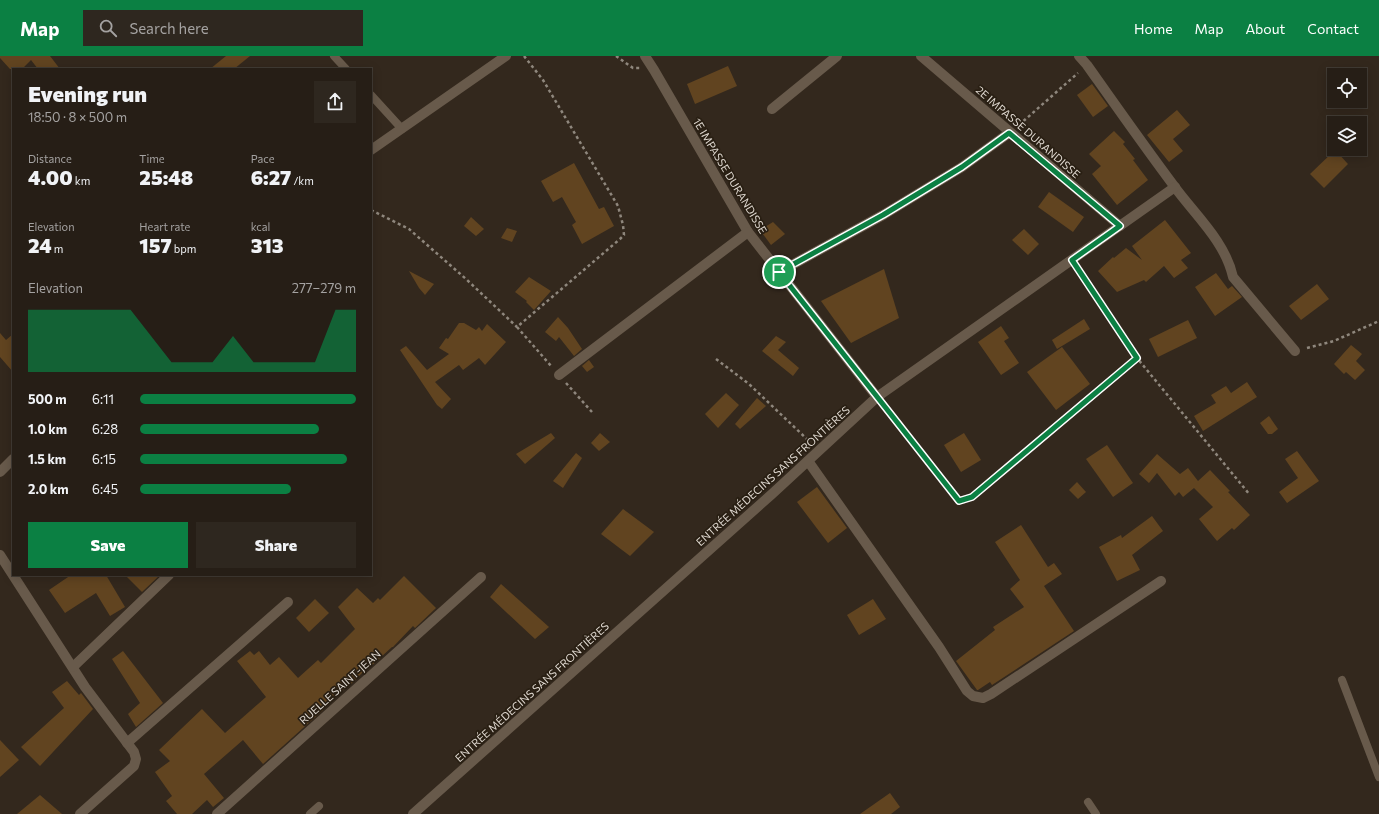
<!DOCTYPE html>
<meta charset="utf-8">
<style>
body{margin:0;font-family:Commissioner,sans-serif;background:#2e271f;color:#f1f3f6;height:100vh;display:flex;flex-direction:column;font-size:15px;white-space:nowrap}
*{box-sizing:border-box;margin:0}
p{font-size:13px;color:#a4a2a1}
.icon{flex:none;width:22px;height:22px;fill:none;stroke:currentColor;stroke-width:2;stroke-linecap:round;stroke-linejoin:round}
.map{position:relative;flex:1;overflow:hidden}
.details{position:absolute;left:12px;top:12px;width:360px;height:508px;display:flex;flex-direction:column;background:#261e16;border-radius:0px;box-shadow:0 2px 10px #0003,0 0 0 1px #423c35}
.details>*{flex:none}
.tools{position:absolute;left:1327px;top:12px;display:grid;gap:8px}
.tools a{display:grid;place-items:center;width:40px;height:40px;border-radius:0px;background:#261e16;box-shadow:0 2px 10px #0003,0 0 0 1px #423c35;font-size:20px}
.pin{position:absolute;display:grid;place-items:center;width:34px;height:34px;color:#fff;margin:-17px;border:2px solid #fff;border-radius:50%;box-shadow:0 1px 4px #0007}
.round{display:grid;place-items:center;flex:none;width:42px;height:42px;border-radius:0px;background:#2e271f}
.head{display:flex;align-items:center;justify-content:space-between;height:68px;padding:0 16px}
h1{font-size:22px;font-weight:800;line-height:30px}
.stats{display:grid;grid-template-columns:repeat(3,1fr);gap:6px;height:68px;padding:4px 16px}
.stats div{display:grid;align-content:center}
.stats b{font-size:20px;font-weight:800}
.stats small{font-size:11px;font-weight:400}
.stats p{font-size:11px}
.chart{height:112px;padding:8px 16px}
.chart p{display:flex;justify-content:space-between}
.chart svg{width:100%;height:72px;margin-top:4px;fill:#0b8043;opacity:.7}
.primary-button{display:flex;gap:8px;margin-top:auto;padding:8px 16px}
.primary-button a{flex:1;height:46px;border-radius:0px;background:#0b8043;color:#fff;font-size:16px;font-weight:800;line-height:46px;text-align:center}
.primary-button a+a{background:#2e271f;color:#f1f3f6}
ul{padding:0 16px;list-style:none;font-size:13px}
li{display:grid;grid-template-columns:64px 48px 1fr;align-items:center;height:30px}
li i{height:10px;border-radius:5px;background:#0b8043}
header{display:flex;align-items:center;gap:24px;box-sizing:border-box;height:56px;padding:0 20px;background:#0b8043;color:#fff}
header strong{font-size:19px}
nav{display:flex;gap:22px;margin-inline-start:auto;font-size:14px}
.search{width:280px;height:36px;background:#2e271f;display:flex;align-items:center;gap:10px;box-sizing:border-box;padding:0 14px;border-radius:0px;color:#a4a2a1;font-size:15px}
.map>svg:first-child{display:block}
</style>
<header>
<strong>Map</strong>
<div class="search"><svg class="icon" aria-label="search" viewBox="0 0 24 24"><circle cx="10" cy="10" r="6"/><path d="M15 15l6 6"/></svg>Search here</div>
<nav><a>Home</a><a>Map</a><a>About</a><a>Contact</a></nav>
</header>
<div class="map">
<svg width="1379" height="758" viewBox="0 0 1379 758">
<rect width="100%" height="100%" fill="#33281d"/>
<g fill="#614420">
<path d="M0,0H50L60,13H38L31,4L22,13H10L0,2Z"/>
<path d="M226,0H250L234,13H210Z"/>
<path d="M728,10L737,30L695,48L687,28Z"/>
<path d="M1092,28L1108,50L1093,61L1077,39Z"/>
<path d="M1177,54L1190,69L1173,83L1183,95L1169,106L1147,79Z"/>
<path d="M1114,75L1125,86L1123,88L1135,103L1133,104L1148,124L1117,149L1092,118L1101,110L1089,98Z"/>
<path d="M1335,94L1348,108L1324,132L1310,118Z"/>
<path d="M574,107L599,153L604,151L614,170L582,188L572,169L576,166L562,141L553,146L541,125Z"/>
<path d="M1049,136L1084,161L1073,176L1038,151Z"/>
<path d="M471,161L484,173L476,180L464,170Z"/>
<path d="M1165,164L1191,197L1181,204L1188,212L1174,222L1164,210L1146,226L1144,224L1117,236L1098,215L1113,201L1114,202L1126,192L1142,204L1132,190Z"/>
<path d="M773,166L785,178L771,189L760,174Z"/>
<path d="M507,172L517,175L512,186L501,182Z"/>
<path d="M1024,173L1039,188L1028,199L1012,184Z"/>
<path d="M884,213L899,262L851,287L821,245Z"/>
<path d="M409,215L434,228L425,239L419,232Z"/>
<path d="M1216,217L1228,233L1232,230L1242,241L1215,260L1195,231Z"/>
<path d="M529,221L551,235L534,254L526,246L527,245L515,236Z"/>
<path d="M1317,228L1329,243L1301,264L1289,250Z"/>
<path d="M558,261L568,272L582,293L574,300L559,281L556,285L545,276Z"/>
<path d="M1084,263L1090,273L1057,293L1052,284Z"/>
<path d="M1188,264L1197,282L1158,301L1149,283Z"/>
<path d="M459,267H464L476,274L479,271L482,275L487,268L506,286L485,309L479,302L463,314L459,309L435,326L451,343L442,353L437,349L400,294L406,290L427,314L449,298L439,292L446,282L448,283Z"/>
<path d="M1001,270L1009,282L1004,285L1019,307L1001,319L978,286Z"/>
<path d="M0,277L6,284L13,278V316L0,301Z"/>
<path d="M776,280L786,286L778,294L799,312L793,320L762,295Z"/>
<path d="M1351,289L1362,298L1356,305L1365,314L1355,324L1346,316L1344,318L1334,308Z"/>
<path d="M1062,291L1090,328L1056,354L1027,316Z"/>
<path d="M589,304L594,311L587,316L582,310Z"/>
<path d="M1247,326L1257,341L1203,375L1194,360L1216,347L1211,339L1226,330L1231,337Z"/>
<path d="M726,337L739,349L718,372L705,358Z"/>
<path d="M757,342L766,350L740,373L735,368Z"/>
<path d="M1269,360L1278,373L1272,378H1268L1260,367Z"/>
<path d="M551,377L555,382L525,408L516,398Z"/>
<path d="M600,377L610,386L599,395L591,387Z"/>
<path d="M964,377L981,404L961,416L944,389Z"/>
<path d="M1107,389L1133,427L1113,441L1086,403Z"/>
<path d="M1297,395L1319,425L1287,447L1279,436L1298,422L1285,403Z"/>
<path d="M576,397L582,402L563,432L553,425Z"/>
<path d="M1157,398L1180,418L1188,412L1198,425L1210,414L1230,435L1228,436L1250,459L1234,474L1232,472L1217,485L1199,463L1213,451L1194,432L1183,441L1179,436L1175,440L1157,417L1149,427L1139,418Z"/>
<path d="M1077,426L1086,436L1078,443L1069,434Z"/>
<path d="M817,431L847,472L828,487L797,446Z"/>
<path d="M623,453L654,476L630,500L601,478Z"/>
<path d="M1152,460L1163,475L1132,499L1140,514L1117,525L1099,491L1121,479L1122,482Z"/>
<path d="M1021,469L1048,511L1054,507L1062,518L1044,530L1074,575L992,629L990,626L978,634H977L956,605L995,574L993,571L1024,551L1010,533L1020,524L995,486Z"/>
<path d="M71,519H106L125,551L110,560L96,537L65,557L49,534Z"/>
<path d="M125,519H160L142,536Z"/>
<path d="M404,520L436,552L415,572L413,570L393,591H392L369,612L368,611L348,631L347,630L322,653L323,654L263,708L243,684L204,718L224,742L213,751L207,744L192,758H177L166,745L172,740L155,716L170,705L159,694L202,653L225,677L266,641L237,605L250,595L254,599L259,595L270,609L279,601L298,622L318,604L321,607L355,573L338,551L357,532L373,547L378,542L380,544Z"/>
<path d="M501,528L549,571L535,583L490,541Z"/>
<path d="M315,543L329,557L309,576L296,562Z"/>
<path d="M873,543L886,563L859,579L847,559Z"/>
<path d="M123,595L163,647L136,671L128,658L140,647L112,603Z"/>
<path d="M67,625L79,639L81,637L93,653L40,710L21,691L64,652L52,636Z"/>
<path d="M0,684L19,704L0,721Z"/>
<path d="M890,737L900,751L891,758H860Z"/>
<path d="M40,739L62,758H17Z"/>
</g>
<g fill="none" stroke-linecap="round" stroke-linejoin="round">
<g stroke="#8f877d" stroke-width="2.5" stroke-dasharray="3 3" stroke-linecap="butt">
<path d="M524,0L543,24L618,150L623,169L624,179L620,183L517,271L552,311"/>
<path d="M616,0L633,12H640"/>
<path d="M1019,69L1078,17"/>
<path d="M371,154L409,173L466,223L517,271"/>
<path d="M1077,213L1137,302"/>
<path d="M1307,292L1334,285L1379,265"/>
<path d="M716,303L749,328L810,386"/>
<path d="M566,327L592,356"/>
<path d="M884,350L959,445L972,441L1137,302L1250,439"/>
</g>
<g stroke="#685a4b" stroke-width="8">
<path d="M334,0L346,13"/>
<path d="M371,39L402,73"/>
<path d="M1342,624L1379,721"/>
<path d="M1088,746L1096,758"/>
<path d="M310,758L319,750"/>
</g>
<g stroke="#685a4b" stroke-width="10">
<path d="M645,0L654,14L748,176L877,341"/>
<path d="M921,0L1120,170"/>
<path d="M1079,0L1087,9C1116,50 1144,90 1174,130C1195,159 1225,185 1233,221L1295,295"/>
<path d="M772,53L837,0"/>
<path d="M371,94L506,0"/>
<path d="M779,216L883,159L962,111L1009,77"/>
<path d="M559,319L748,176"/>
<path d="M808,405L939,591L967,635L973,640L983,642L991,638L1161,525"/>
<path d="M0,416L13,403"/>
<path d="M0,499L85,631L134,696L136,703L134,710L80,758"/>
<path d="M73,611L169,519"/>
<path d="M127,687L288,546"/>
<path d="M217,758L481,521"/>
<path d="M413,758L772,438L877,341L1175,131"/>
</g>
</g>
<g fill="none" stroke-linecap="round" stroke-linejoin="round">
<g stroke="#fff" stroke-width="8">
<path id="route" d="M1009,77L1120,170L1072,204L1137,302L972,441L959,445L779,216L883,159L962,111Z"/>
</g>
<use href="#route" stroke="#0b8043" stroke-width="5"/>
</g>
<g text-anchor="middle" stroke-width="3.5" stroke-linejoin="round" paint-order="stroke">
<g font-size="11" fill="#ded7cf" stroke="#291f13">
<text transform="translate(1028 76) rotate(41)" y="4">2E IMPASSE DURANDISSE</text>
<text transform="translate(730 120) rotate(59)" y="4">1E IMPASSE DURANDISSE</text>
<text transform="translate(773 420) rotate(-42)" y="4">ENTRÉE MÉDECINS SANS FRONTIÈRES</text>
<text transform="translate(340 631) rotate(-42)" y="4">RUELLE SAINT-JEAN</text>
<text transform="translate(532 636) rotate(-42)" y="4">ENTRÉE MÉDECINS SANS FRONTIÈRES</text>
</g>
</g>
</svg>
<div class="tools">
<a><svg class="icon" aria-label="locate" viewBox="0 0 24 24"><circle cx="12" cy="12" r="6"/><path d="M12 2v4M12 18v4M2 12h4M18 12h4"/></svg></a>
<a><svg class="icon" aria-label="layers" viewBox="0 0 24 24"><path d="M12 4l9 5-9 5-9-5zM3 14l9 5 9-5"/></svg></a>
</div>
<div class="pin" style="left:779px;top:216px;background:#1e9e55"><svg class="icon" aria-label="arrive" viewBox="0 0 24 24"><path d="M6 21V4h12l-3 4 3 4H6"/></svg></div>
<section class="details">
<div class="head"><div><h1>Evening run</h1><p>18:50 · 8 × 500 m</p></div><a class="round"><svg class="icon" aria-label="share" viewBox="0 0 24 24"><path d="M12 15V3M7 8l5-5 5 5M5 13v7h14v-7"/></svg></a></div>
<div class="stats">
<div><p>Distance</p><b>4.00<small> km</small></b></div>
<div><p>Time</p><b>25:48</b></div>
<div><p>Pace</p><b>6:27<small> /km</small></b></div>
</div>
<div class="stats">
<div><p>Elevation</p><b>24<small> m</small></b></div>
<div><p>Heart rate</p><b>157<small> bpm</small></b></div>
<div><p>kcal</p><b>313</b></div>
</div>
<div class="chart"><p><span>Elevation</span>277–279 m</p>
<svg viewBox="0 0 160 44" preserveAspectRatio="none"><path d="M0 44V6L10 6L20 6L30 6L40 6L50 6L60 22L70 38L80 38L90 38L100 22L110 38L120 38L130 38L140 38L150 6L160 6V44z"/></svg>
</div>
<ul>
<li><b>500 m</b>6:11<i style="width:100%"></i></li>
<li><b>1.0 km</b>6:28<i style="width:83%"></i></li>
<li><b>1.5 km</b>6:15<i style="width:96%"></i></li>
<li><b>2.0 km</b>6:45<i style="width:70%"></i></li>
</ul>
<div class="primary-button"><a>Save</a><a>Share</a></div>
</section>
</div>
